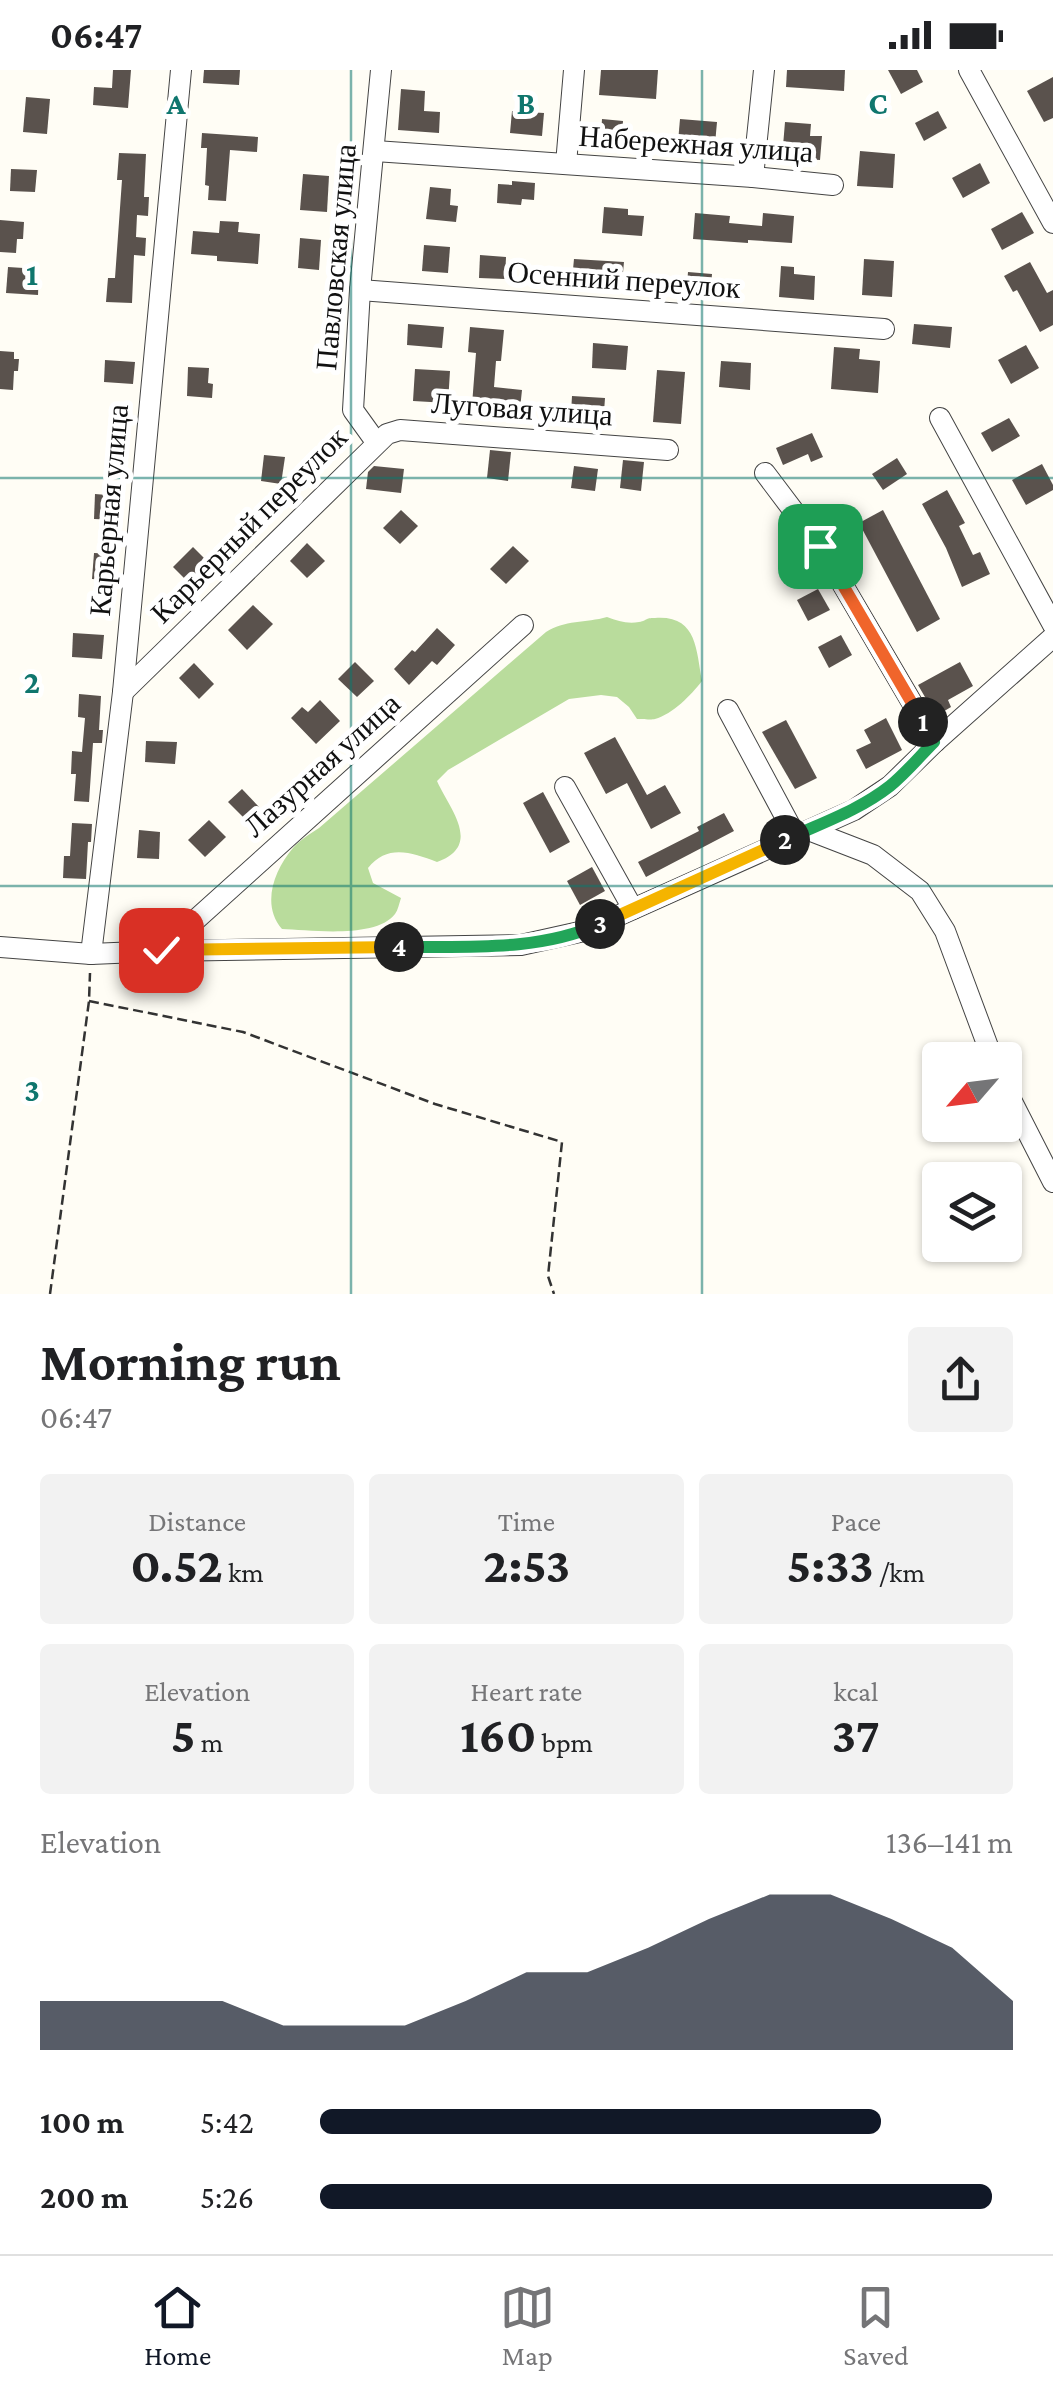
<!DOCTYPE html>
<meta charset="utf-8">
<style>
body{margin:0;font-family:"Crimson Pro",serif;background:#f2f2f2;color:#202124;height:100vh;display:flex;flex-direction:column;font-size:38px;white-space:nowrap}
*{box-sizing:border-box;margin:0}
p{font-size:32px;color:#757577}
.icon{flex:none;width:55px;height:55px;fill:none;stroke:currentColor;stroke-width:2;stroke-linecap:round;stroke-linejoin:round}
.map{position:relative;height:1224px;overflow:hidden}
.drawer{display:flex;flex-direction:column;background:#fff;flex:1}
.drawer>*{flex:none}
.needle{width:65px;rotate:242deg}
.controls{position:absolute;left:922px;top:972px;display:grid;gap:20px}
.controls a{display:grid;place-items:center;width:100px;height:100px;border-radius:10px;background:#fff;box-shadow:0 2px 8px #0004;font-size:50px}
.pin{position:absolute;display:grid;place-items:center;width:85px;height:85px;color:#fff;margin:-42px;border-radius:20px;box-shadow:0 5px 15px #0006}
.km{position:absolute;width:50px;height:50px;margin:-25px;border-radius:50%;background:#222;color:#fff;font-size:28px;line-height:50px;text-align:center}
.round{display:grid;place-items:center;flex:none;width:105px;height:105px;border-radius:10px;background:#f2f2f2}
.head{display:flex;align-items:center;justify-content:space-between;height:170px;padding:0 40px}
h1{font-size:55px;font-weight:700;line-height:75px}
.figures{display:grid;grid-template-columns:repeat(3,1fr);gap:15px;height:170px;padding:10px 40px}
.figures div{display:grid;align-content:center;border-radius:10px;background:#f2f2f2;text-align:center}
.figures b{font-size:50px;font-weight:700}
.figures small{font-size:28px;font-weight:400}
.figures p{font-size:28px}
.chart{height:280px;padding:20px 40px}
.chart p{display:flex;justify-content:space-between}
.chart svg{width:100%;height:180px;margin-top:10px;fill:#111827;opacity:.7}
ul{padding:0 40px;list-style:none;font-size:32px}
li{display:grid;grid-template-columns:160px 120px 1fr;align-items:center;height:75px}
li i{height:25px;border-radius:12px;background:#111827}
.status{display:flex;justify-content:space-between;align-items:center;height:70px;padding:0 50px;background:#fff;direction:ltr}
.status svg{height:28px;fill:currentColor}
.tab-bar{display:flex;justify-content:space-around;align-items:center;height:140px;border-top:2px solid #e0e0e0;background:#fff;font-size:28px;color:#757577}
.tab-bar a{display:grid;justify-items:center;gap:5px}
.tab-bar .current{color:#111827}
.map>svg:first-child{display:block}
</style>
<div class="status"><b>06:47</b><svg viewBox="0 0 49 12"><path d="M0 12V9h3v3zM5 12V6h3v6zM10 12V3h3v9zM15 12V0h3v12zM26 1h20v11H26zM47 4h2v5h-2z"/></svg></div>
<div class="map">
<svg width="1053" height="1224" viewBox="0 0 1053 1224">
<rect width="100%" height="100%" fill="#fffdf5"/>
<path fill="#b9dc9c" d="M607,547C618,551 627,554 639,552C649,550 644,548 655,548C697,545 696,579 702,611C691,625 673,644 655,649C652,650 640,649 637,649L629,637L617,627L601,625L569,629L448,700L437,711C450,740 483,775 437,792C411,782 387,774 368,798L373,813L401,828C399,834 398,840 395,844C376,869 310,860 282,859C261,835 274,800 293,778C300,770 310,764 319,758L546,562C564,550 586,553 607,547Z"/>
<g fill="#5a524d">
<path d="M113,0H131L128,38L93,35L94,17L112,18Z"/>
<path d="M204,0H240L239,15L203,13Z"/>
<path d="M601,0H658L656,29L599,25Z"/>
<path d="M787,0H845L844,21L786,17Z"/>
<path d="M888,0H917L923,12L901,24Z"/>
<path d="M1053,7V48L1044,52L1027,21Z"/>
<path d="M401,19L425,21L424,41L440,42L439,63L398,60Z"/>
<path d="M26,27L50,29L47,64L23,62Z"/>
<path d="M512,41L544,43L542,66L510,63Z"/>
<path d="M938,41L947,58L924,71L915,53Z"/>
<path d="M602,49L623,51L621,79L600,77Z"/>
<path d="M680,49L717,52L715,74L678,72Z"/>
<path d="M785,52L811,54L810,66H822L820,90L782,88Z"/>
<path d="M202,63L258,67L257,82L230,80L226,131L208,130L209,116L205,115L207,78H201Z"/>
<path d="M860,81L895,84L893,118L857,116Z"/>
<path d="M119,83L146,84L144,127H149L148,146L137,145L136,167L146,168L145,186L134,185L132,233L106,232L108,208H115L122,110H117Z"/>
<path d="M980,93L990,113L963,128L952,108Z"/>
<path d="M11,99L37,100L35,122L10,121Z"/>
<path d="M303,104L329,106L327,142L300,140Z"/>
<path d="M512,111L535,113L534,130L522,129L521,135L497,133L498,114L512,115Z"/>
<path d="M430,117L451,119L450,135L458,136L456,152L426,149Z"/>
<path d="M604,137L628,139V145L644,146L642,166L602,163Z"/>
<path d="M1022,142L1034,163L1002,180L991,159Z"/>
<path d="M695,143L730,146L729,153L762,156L763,143L794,146L792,173L748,170V173L693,169Z"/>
<path d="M0,150L24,152L23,169H17L16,183L0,182Z"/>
<path d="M220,151L239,152L238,162L260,164L258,194L217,191V186L191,184L193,161L219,163Z"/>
<path d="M300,168L321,170L319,200L298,198Z"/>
<path d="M424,175L450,177L448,203L422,201Z"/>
<path d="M480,185L506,187L505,209L479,208Z"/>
<path d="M574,189L624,192L621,223L571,220Z"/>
<path d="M864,189L894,191L892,227L862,225Z"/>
<path d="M1030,192L1047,223L1053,220V255L1040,262L1017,220L1013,222L1004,206Z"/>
<path d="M781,196L794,197V204L815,206L814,230L779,227Z"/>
<path d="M8,197L39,199L38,225L6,223Z"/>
<path d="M688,202L712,204L710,228L686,226Z"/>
<path d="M408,254L444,257L442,278L407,275Z"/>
<path d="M914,254L952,257L950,278L912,274Z"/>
<path d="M470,257L504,260L501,291H496L494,317L522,320L520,339L472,335L476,283L468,282Z"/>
<path d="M593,273L628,276L626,300L592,298Z"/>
<path d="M1026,275L1039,298L1011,314L998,290Z"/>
<path d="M834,277L860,279L859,289L880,291L878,323L831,319Z"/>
<path d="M0,281L14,282V289H19L18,301H14L13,320L0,319Z"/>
<path d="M105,290L135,292L133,314L104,312Z"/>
<path d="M721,291L751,293L750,320L719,317Z"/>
<path d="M188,297L209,298L208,313L213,314L212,328L187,326Z"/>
<path d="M415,299L450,301L448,333L413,331Z"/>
<path d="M657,300L685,302L681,354L653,352Z"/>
<path d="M572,326L605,328L603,356L577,354L578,344L571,343Z"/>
<path d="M1009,348L1020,366L992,382L981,363Z"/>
<path d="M812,363L823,387L811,392L808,384L783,395L776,378Z"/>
<path d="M490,380L511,382L508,411L487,408Z"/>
<path d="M264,385L285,387L281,414L261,411Z"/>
<path d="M897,388L907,404L883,420L872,404Z"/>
<path d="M623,390L644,392L641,421L620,418Z"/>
<path d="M1042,394L1053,415V420L1026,435L1012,410Z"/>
<path d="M374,396L404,399L401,423L366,419L368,402Z"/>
<path d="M574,396L598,399L595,421L571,418Z"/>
<path d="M947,420L965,453L959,456L973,485L980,482L990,504L962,517L946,478L922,434Z"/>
<path d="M95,424L119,426L117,450L94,449Z"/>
<path d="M401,440L418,456L400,474L383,458Z"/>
<path d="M883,440L940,549L917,562L859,453Z"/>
<path d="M307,473L325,491L307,508L290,491Z"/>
<path d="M513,476L529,491L506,514L490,499Z"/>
<path d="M193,477L216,500L203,514L195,506L189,513L173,497Z"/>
<path d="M94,483L117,484L115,511L92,509Z"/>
<path d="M818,519L830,540L808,551L797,530Z"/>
<path d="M253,535L273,554L247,580L228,560Z"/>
<path d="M437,558L455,575L437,595L432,591L409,615L394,599L412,580L415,582Z"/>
<path d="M73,563L104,565L102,589L72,587Z"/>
<path d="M841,565L852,585L829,598L818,577Z"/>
<path d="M355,592L374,611L357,627L338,609Z"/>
<path d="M960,592L973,616L948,630L951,637L936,646L918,615Z"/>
<path d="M194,593L214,614L199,629L179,608Z"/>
<path d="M79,624L101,626L99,660H103L102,673H93L89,732L74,731L76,704H71L72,681L82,682L85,648L78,647Z"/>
<path d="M320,630L340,651L316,674L291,648L302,637L308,642Z"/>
<path d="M886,648L902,680L866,699L856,680L871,673L864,660Z"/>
<path d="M786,650L817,708L795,719L762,662Z"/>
<path d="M615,667L647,725L665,715L681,743L651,759L627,713L606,724L584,683Z"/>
<path d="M146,671L177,672L175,694L145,692Z"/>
<path d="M242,719L261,739L248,752L228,732Z"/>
<path d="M543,722L570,772L550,783L523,733Z"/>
<path d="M724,743L734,761L646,807L638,792L699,761L697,757Z"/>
<path d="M209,750L226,767L205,787L188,770Z"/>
<path d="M72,753L92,754L91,772H88L86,809L63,808L64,786H70Z"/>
<path d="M139,760L160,762L159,789L137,788Z"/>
<path d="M592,797L605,821L580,835L567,811Z"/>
</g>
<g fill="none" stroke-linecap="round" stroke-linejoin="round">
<g stroke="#444" stroke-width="22">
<g id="minor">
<path d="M969,0L1053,153"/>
<path d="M375,81L753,107L833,115"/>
<path d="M566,94L574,0"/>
<path d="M753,107L764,0"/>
<path d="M360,220L884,259"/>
<path d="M940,348L1053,555"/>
<path d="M376,372L353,340L360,220L381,0"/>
<path d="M765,403L820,476L935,672"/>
<path d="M123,622L387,364L400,360L668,380"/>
<path d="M728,640L795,765"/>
<path d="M565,717L633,839"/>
<path d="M811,761L873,785L920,821L945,861L993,990"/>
<path d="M0,877L91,884L161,881L521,875L584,861L854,740L890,716L935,672L1053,567"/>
<path d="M161,881L523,555"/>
<path d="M91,884L123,622L181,0"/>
<path d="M1005,1018L1053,1112"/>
</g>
</g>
<g stroke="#333" stroke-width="2.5" stroke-dasharray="10 5" stroke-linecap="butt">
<path d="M89,931L243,962L435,1034L562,1072L548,1206L554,1224"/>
<path d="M50,1224L89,931L90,903"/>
</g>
<use href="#minor" stroke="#fff" stroke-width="20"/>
</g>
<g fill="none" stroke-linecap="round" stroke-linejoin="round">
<g stroke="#fff" stroke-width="20">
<path id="split-1" d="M820,476L923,652"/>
</g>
<g stroke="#fff" stroke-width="20">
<path id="split-2" d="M785,770C821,753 858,741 890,716C906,703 920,686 934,672L923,652"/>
</g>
<g stroke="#fff" stroke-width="20">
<path id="split-3" d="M600,854L785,770"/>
</g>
<g stroke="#fff" stroke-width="20">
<path id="split-4" d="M399,877C466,876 537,882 600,854"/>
</g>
<g stroke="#fff" stroke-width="20">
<path id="split-5" d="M161,880L399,877"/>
</g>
<use href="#split-1" stroke="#f0652b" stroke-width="12"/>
<use href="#split-2" stroke="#22a559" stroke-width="12"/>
<use href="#split-3" stroke="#f5b400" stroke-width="12"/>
<use href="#split-4" stroke="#22a559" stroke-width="12"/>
<use href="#split-5" stroke="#f5b400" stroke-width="12"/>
</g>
<path fill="none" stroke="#0f766e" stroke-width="2.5" stroke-opacity="0.55" d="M351,0V1224M702,0V1224M0,408H1053M0,816H1053"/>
<g text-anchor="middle" stroke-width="10" stroke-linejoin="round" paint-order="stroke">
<g font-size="30" fill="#111" stroke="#fff">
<text transform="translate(696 74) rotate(4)" y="10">Набережная улица</text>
<text transform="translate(336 187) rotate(-85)" y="10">Павловская улица</text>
<text transform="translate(624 210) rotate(4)" y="10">Осенний переулок</text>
<text transform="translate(522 339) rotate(4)" y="10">Луговая улица</text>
<text transform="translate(109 440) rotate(-85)" y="10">Карьерная улица</text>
<text transform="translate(249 455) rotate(-45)" y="10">Карьерный переулок</text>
<text transform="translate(322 695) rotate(-42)" y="10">Лазурная улица</text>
</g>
</g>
<g font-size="32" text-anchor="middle" font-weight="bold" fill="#0f766e" stroke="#fff" stroke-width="10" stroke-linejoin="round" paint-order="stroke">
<text x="176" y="44">A</text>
<text x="526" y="44">B</text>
<text x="878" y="44">C</text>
<text x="32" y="215">1</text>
<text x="32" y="623">2</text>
<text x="32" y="1031">3</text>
</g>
</svg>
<div class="controls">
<a><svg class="needle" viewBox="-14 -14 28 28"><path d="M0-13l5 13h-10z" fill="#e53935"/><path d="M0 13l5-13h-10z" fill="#757577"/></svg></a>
<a><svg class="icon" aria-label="layers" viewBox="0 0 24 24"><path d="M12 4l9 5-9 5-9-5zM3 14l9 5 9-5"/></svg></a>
</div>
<div class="pin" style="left:820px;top:476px;background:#1e9e55"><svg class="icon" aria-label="arrive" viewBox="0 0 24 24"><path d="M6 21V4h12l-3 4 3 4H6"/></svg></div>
<div class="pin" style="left:161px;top:880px;background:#d93025"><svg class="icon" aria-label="check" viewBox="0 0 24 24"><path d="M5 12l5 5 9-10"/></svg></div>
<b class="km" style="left:923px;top:652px">1</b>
<b class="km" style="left:785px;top:770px">2</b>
<b class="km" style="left:600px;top:854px">3</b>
<b class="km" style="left:399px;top:877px">4</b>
</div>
<section class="drawer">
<div class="head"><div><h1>Morning run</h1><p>06:47</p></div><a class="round"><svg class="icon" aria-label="share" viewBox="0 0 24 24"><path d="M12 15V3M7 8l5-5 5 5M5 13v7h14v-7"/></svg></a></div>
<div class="figures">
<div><p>Distance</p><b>0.52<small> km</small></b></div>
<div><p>Time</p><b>2:53</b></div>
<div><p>Pace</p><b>5:33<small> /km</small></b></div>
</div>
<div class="figures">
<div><p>Elevation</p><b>5<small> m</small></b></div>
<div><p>Heart rate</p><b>160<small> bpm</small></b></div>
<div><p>kcal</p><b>37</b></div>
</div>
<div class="chart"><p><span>Elevation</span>136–141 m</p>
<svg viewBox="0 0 160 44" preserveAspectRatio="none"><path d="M0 44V32L10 32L20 32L30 32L40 38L50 38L60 38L70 32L80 25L90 25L100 19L110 12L120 6L130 6L140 12L150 19L160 32V44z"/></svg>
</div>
<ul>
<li><b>100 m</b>5:42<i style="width:81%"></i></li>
<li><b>200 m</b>5:26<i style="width:97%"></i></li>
</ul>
</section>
<nav class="tab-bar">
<a class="current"><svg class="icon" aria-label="home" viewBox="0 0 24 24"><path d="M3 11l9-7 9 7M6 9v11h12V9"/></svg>Home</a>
<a><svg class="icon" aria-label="map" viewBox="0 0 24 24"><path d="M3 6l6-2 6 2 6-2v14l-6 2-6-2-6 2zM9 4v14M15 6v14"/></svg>Map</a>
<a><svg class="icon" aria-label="saved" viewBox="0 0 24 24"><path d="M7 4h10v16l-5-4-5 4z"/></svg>Saved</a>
</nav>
